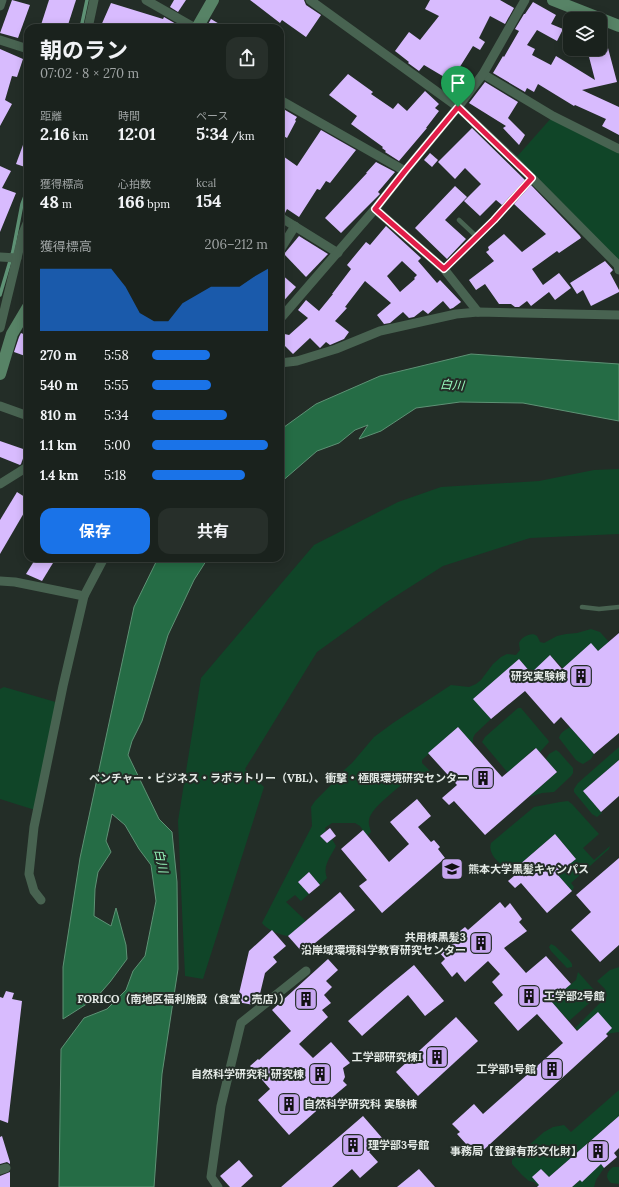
<!DOCTYPE html>
<html lang="ja">
<meta charset="utf-8">
<style>
body{margin:0;font-family:Lora,"Noto Sans JP",serif;background:#272f2a;color:#f1f3f6;height:100vh;display:flex;flex-direction:column;font-size:15px;white-space:nowrap}
*{box-sizing:border-box;margin:0}
p{font-size:13px;color:#9fa4a4}
.icon{flex:none;width:22px;height:22px;fill:none;stroke:currentColor;stroke-width:2;stroke-linecap:round;stroke-linejoin:round}
.map{position:relative;flex:1;overflow:hidden}
.panel{position:absolute;left:24px;top:24px;width:260px;height:538px;display:flex;flex-direction:column;background:#1a221d;border-radius:12px;box-shadow:0 2px 10px #0003,0 0 0 1px #383f3b}
.panel>*{flex:none}
.buttons{position:absolute;left:563px;top:12px;display:grid;gap:8px}
.buttons a{display:grid;place-items:center;width:44px;height:44px;border-radius:8px;background:#1a221d;box-shadow:0 2px 10px #0003,0 0 0 1px #383f3b;font-size:20px}
.pin{position:absolute;display:grid;place-items:center;width:34px;height:34px;color:#fff;margin:-41px -17px;border-radius:50% 50% 50% 0;rotate:-45deg;box-shadow:0 0 4px #0007}
.pin .icon{rotate:45deg}
.round{display:grid;place-items:center;flex:none;width:42px;height:42px;border-radius:12px;background:#272f2a}
.head{display:flex;align-items:center;justify-content:space-between;height:68px;padding:0 16px}
h1{font-size:22px;font-weight:700;line-height:30px}
.stats{display:grid;grid-template-columns:repeat(3,1fr);gap:6px;height:68px;padding:4px 16px}
.stats div{display:grid;align-content:center}
.stats b{font-size:17px;font-weight:700}
.stats small{font-size:11px;font-weight:400}
.stats p{font-size:11px}
.chart{height:112px;padding:8px 16px}
.chart p{display:flex;justify-content:space-between}
.chart svg{width:100%;height:72px;margin-top:4px;fill:#1a73e8;opacity:.7}
.primary-button{display:flex;gap:8px;margin-top:auto;padding:8px 16px}
.primary-button a{flex:1;height:46px;border-radius:12px;background:#1a73e8;color:#fff;font-size:16px;font-weight:700;line-height:46px;text-align:center}
.primary-button a+a{background:#272f2a;color:#f1f3f6}
ul{padding:0 16px;list-style:none;font-size:13px}
li{display:grid;grid-template-columns:64px 48px 1fr;align-items:center;height:30px}
li i{height:10px;border-radius:5px;background:#1a73e8}
.map>svg:first-child{display:block}
</style>
<div class="map">
<svg width="619" height="1187" viewBox="0 0 619 1187">
<rect width="100%" height="100%" fill="#232d27"/>
<g fill="#104528">
<path d="M553,116L619,149V261L514,160Z"/>
<path d="M619,469V534L530,538L443,566L385,603L317,652L245,769L264,787L203,979L185,976L178,821L201,678L314,545L398,502L441,487L539,481L594,470Z"/>
<path d="M591,629L600,632L609,642L598,651L563,668L550,655L542,663L549,671L537,680L519,659L474,699L491,719L475,734L473,738V745L458,727L422,760V763L430,771L419,781L417,778H413L408,779C398,789 371,807 369,820C368,824 370,828 371,832L367,836L360,826L355,823H332L325,828L326,831L320,836L327,843L332,839L336,846C331,856 322,866 327,878L320,885L309,872L298,882L309,894L301,901L295,895L286,902L306,921L288,936C280,935 267,930 262,923L264,919L312,826L311,807L315,801L334,782L343,771L352,763L374,737L393,723L451,685L469,687L476,684L481,680L493,664L501,657L507,654L516,655L520,650C520,650 519,644 519,643C521,637 532,631 537,636C537,636 540,641 540,642L544,643L557,636L566,634L577,633Z"/>
<path d="M4,687L59,703L35,810L0,799V689Z"/>
<path d="M518,708H521L548,740L549,742L540,752L535,748L508,773L482,742L485,737Z"/>
<path d="M570,727L594,754L591,759L583,764L579,762L576,760L559,738C560,733 565,730 570,727Z"/>
<path d="M619,747V760L583,791L602,813L597,817L592,814L574,792V789L578,783Z"/>
<path d="M556,750L559,752L573,768V773L571,776L554,792L542,793L529,797L557,772L546,759L549,754Z"/>
<path d="M568,801L572,804L599,834L583,848L594,860L610,846L609,849L571,883L574,887L572,891L557,874L575,858L555,834L511,872C502,865 487,856 491,843L534,807L560,802Z"/>
<path d="M551,944L555,946L570,961L572,964V967L567,968L551,951L549,947Z"/>
<path d="M619,967V1032L606,1034L612,1028L598,1013L578,1030L575,1028L607,996L605,989L597,981L610,970Z"/>
<path d="M578,972L594,990L596,993L595,998L569,1021L551,1001L576,980Z"/>
<path d="M619,1090V1116L549,1177L541,1169V1187H539L534,1182L529,1181L522,1175L512,1164V1160L514,1158L544,1132L553,1127L564,1125L571,1132Z"/>
<path d="M601,1164L604,1168L596,1180L594,1187H572L580,1180L582,1181Z"/>
<path d="M613,1167H619V1184L611,1183C605,1178 606,1172 613,1167Z"/>
</g>
<g fill="#256c45" stroke="#5e9275">
<path d="M471,354L619,364V421L523,403L460,402L416,408L381,431L359,439L368,425L355,430L339,443L317,451L280,483V430L316,404L380,376Z"/>
<path d="M158,558H208L194,580L168,635L142,721L132,741L128,755L159,819L172,832L177,882L178,969L162,1074L154,1187H59L61,1049L84,1018L107,1009L126,990L133,971L145,956L156,901L151,865L139,849L125,825L112,814L106,841L111,852L98,872L95,889L94,916L111,926L116,908L126,945L127,959L110,982L96,998L63,1019V967L80,858L134,607Z"/>
</g>
<g fill="none" stroke-linecap="round" stroke-linejoin="round">
<g stroke="#5e9275" stroke-width="3.5">
<path d="M81,28L87,0"/>
<path d="M0,295L13,251L22,204L28,188"/>
</g>
</g>
<g fill="#d8bbfe" fill-rule="evenodd">
<path d="M12,0L30,5L18,38L0,33Z"/>
<path d="M49,0H76L67,28H40Z"/>
<path d="M174,0H186L178,12L170,7Z"/>
<path d="M250,0H304L306,5L321,15L306,37L282,20L280,23Z"/>
<path d="M430,0H500L514,8L505,24L490,16L479,38L485,42L480,50L473,46L451,81L424,65L419,71L408,63L409,62L395,51L409,32L420,40L439,16L425,9Z"/>
<path d="M533,2L556,15L551,24L563,29L557,41L537,30L527,45L535,49L532,55L551,65L556,56L595,80L588,53L608,48L617,82L582,90L619,107V135L602,126L606,119L575,105L574,106L538,84L534,92L527,88L525,92L493,73L503,56L504,57L519,31L515,29L524,14H525Z"/>
<path d="M111,3L163,19L164,17L183,28H162L154,23L151,28H100Z"/>
<path d="M211,19L226,28H206Z"/>
<path d="M0,49L23,59L17,77L12,76L5,100L12,104L0,126Z"/>
<path d="M348,74L373,92L371,94L393,109L398,103L407,111L425,91L439,104L435,108L439,111L426,128H427L399,161L385,152L386,151L382,148L383,147L351,124L357,116L329,95Z"/>
<path d="M485,82L518,102L508,118L525,135L519,145L503,128L506,126L469,103Z"/>
<path d="M280,107L297,117L295,120L296,121L287,138L280,134Z"/>
<path d="M472,128L525,180L502,205L496,200L480,216L464,201L481,184L465,168L455,179L438,162Z"/>
<path d="M321,130L356,150L330,183L326,181L320,190L317,189L299,217L287,209L285,213L280,211V154L297,166Z"/>
<path d="M27,134H28V168L16,164Z"/>
<path d="M430,153L438,160L432,167L424,160Z"/>
<path d="M376,162L395,172L378,192L380,194L341,233L325,218L367,173H366Z"/>
<path d="M0,166L11,171L2,188L16,193L0,232Z"/>
<path d="M531,185L580,236L581,238L559,253L557,251L532,269L543,285L559,273L571,288L555,300L549,292L531,306L527,301L519,307H515L511,304H499L485,284L476,290L469,280L494,261L486,252L489,250L488,247L504,234L522,252L546,234L514,204Z"/>
<path d="M455,186L467,197L445,220L466,239L447,259L415,228Z"/>
<path d="M386,226L421,258L418,261L437,283L440,280L461,302L453,308L450,309L443,301L428,314L423,310L414,317L409,318L403,312L390,323L384,324L377,315L391,303L365,281L345,307L347,308L335,321L349,332L344,339L330,345L326,342L320,348L310,338L293,354L285,346L280,351V333L289,335L308,318L298,310L306,300L319,311L333,294H332L351,269L347,265L366,242L370,245ZM402,261L417,275L414,278L415,279L400,292L387,276Z"/>
<path d="M299,236L328,254L306,277L284,254Z"/>
<path d="M605,261L613,270L610,273L619,290V292L591,306L583,290L577,294L570,283Z"/>
<path d="M280,273L296,287L280,305Z"/>
<path d="M21,333L28,336V357L14,352L19,337Z"/>
<path d="M0,441L26,450L21,464L20,465L0,457Z"/>
<path d="M17,492L28,499V506L0,554V520Z"/>
<path d="M36,558H56L42,581L26,574Z"/>
<path d="M619,633V733L594,754L561,717L554,724L525,691L491,719L473,699L519,659L531,673L550,655L562,669L591,643L598,651Z"/>
<path d="M458,727L502,777L536,748L557,772L485,835L454,801L449,805L442,798L457,785L428,753Z"/>
<path d="M619,760V796L601,812L583,791Z"/>
<path d="M417,799L431,816L418,827L431,842L434,840L440,847L438,849L445,858L382,913L359,886L367,880L341,849L363,830L389,862L409,844L390,822Z"/>
<path d="M330,828L336,836L327,843L320,836Z"/>
<path d="M555,834L576,859L557,874L572,891L547,913L521,883L515,888L508,881L514,876L511,872Z"/>
<path d="M619,858V945L600,962L571,930L591,912L576,895Z"/>
<path d="M309,872L320,885L309,894L298,882Z"/>
<path d="M340,892L355,910L303,953L288,936Z"/>
<path d="M500,902L505,908L510,903L522,919L519,922L527,931L504,948L526,973L546,956L571,984L551,1001L577,1031L598,1012L612,1028L606,1034L608,1036L477,1156L457,1134L460,1132L452,1124L474,1104L483,1114L563,1043L537,1014L518,1031L494,1003L503,995L492,982L500,974L488,961L465,982L457,972L452,977L441,963L445,959L439,952L457,938L455,935L465,927L468,930Z"/>
<path d="M272,930L286,946L273,957L277,962L265,973L258,1002L254,1005L237,1002L249,951Z"/>
<path d="M328,959L338,970L326,981L332,987L324,995L331,1003L322,1010L328,1017L299,1044L313,1058L331,1042L350,1063L343,1068L345,1077L343,1081L347,1085L323,1105L289,1135L258,1100L270,1089L250,1066L258,1059L259,1060L291,1031L272,1010Z"/>
<path d="M414,965L444,1001L425,1016L408,995L362,1036L348,1021L385,989Z"/>
<path d="M6,991L14,993L12,999L22,1001L8,1123L0,1120V997L3,998Z"/>
<path d="M456,1017L478,1041L418,1096L396,1072Z"/>
<path d="M363,1116L383,1139L369,1152L378,1162L360,1178L352,1169L332,1187H281Z"/>
<path d="M619,1116V1148L614,1153L617,1157L604,1168L601,1164L582,1182L580,1180L572,1187H537L539,1185L532,1177L541,1169L549,1177Z"/>
<path d="M2,1136L10,1162V1164L7,1162L0,1164V1137Z"/>
<path d="M239,1160L253,1176L241,1187H230L220,1176Z"/>
<path d="M419,1169L435,1187H397Z"/>
<path d="M10,1172V1187H0V1176Z"/>
</g>
<g fill="none" stroke-linecap="round" stroke-linejoin="round">
<g stroke="#486351" stroke-width="4.5">
<path d="M477,237L495,219L532,178"/>
<path d="M444,269L477,237L459,220"/>
<path d="M582,607L599,609L619,607"/>
</g>
<g stroke="#486351" stroke-width="9">
<path d="M146,0L195,28"/>
<path d="M310,0L458,107L514,160L618,265L619,270"/>
<path d="M0,6L2,0"/>
<path d="M88,28L94,0"/>
<path d="M0,40L28,49"/>
<path d="M483,74L553,116L619,149"/>
<path d="M280,100L405,171"/>
<path d="M375,209L444,269L478,312"/>
<path d="M280,217L338,253"/>
<path d="M280,250L295,226"/>
<path d="M0,257L17,258"/>
<path d="M280,319L375,209L405,171L458,107L483,74L525,0"/>
<path d="M0,328L23,233L28,221"/>
<path d="M280,363L297,361L336,349L380,331L456,314L478,312L619,315"/>
<path d="M0,406L28,416"/>
<path d="M0,484L24,469L28,466"/>
<path d="M0,581L15,582L84,596"/>
<path d="M41,900L34,891L29,874L34,827L63,686L84,596L104,558"/>
<path d="M0,1170L6,1168"/>
<path d="M218,1187L211,1177L221,1106L241,1023L306,971"/>
</g>
<g stroke="#578366" stroke-width="12">
<path d="M553,0L619,26"/>
<path d="M197,28L213,0"/>
<path d="M0,374L12,334L28,307"/>
</g>
</g>
<g fill="none" stroke-linecap="round" stroke-linejoin="round">
<g stroke="#fff" stroke-width="8">
<path id="route" d="M458,107L532,178L494,220L444,269L375,209L405,171Z"/>
</g>
<use href="#route" stroke="#e11d48" stroke-width="5"/>
</g>
<defs>
<g id="building-square" transform="scale(1.15)"><rect x="-9" y="-9" width="18" height="18" rx="4" fill="#c7a6f0" stroke="#232d27"/><path d="M-4-6H4V6H1V3H-1V6H-4ZM-2.5-4.3h1.7v1.8h-1.7ZM.8-4.3h1.7v1.8H.8ZM-2.5-1h1.7V.8h-1.7ZM.8-1h1.7V.8H.8Z" fill="#111"/></g>
<g id="university-square" transform="scale(1.15)"><rect x="-9" y="-9" width="18" height="18" rx="4" fill="#c7a6f0" stroke="#232d27"/><path d="M0-5L7-2L0 1L-7-2ZM-4 1L0 2.5L4 1V4Q0 6-4 4Z" fill="#111"/></g>
</defs>
<g fill-rule="evenodd">
<use href="#building-square" x="581" y="676"/>
<use href="#building-square" x="483" y="778"/>
<use href="#university-square" x="452" y="869"/>
<use href="#building-square" x="481" y="943"/>
<use href="#building-square" x="529" y="996"/>
<use href="#building-square" x="306" y="999"/>
<use href="#building-square" x="437" y="1057"/>
<use href="#building-square" x="552" y="1069"/>
<use href="#building-square" x="320" y="1074"/>
<use href="#building-square" x="289" y="1104"/>
<use href="#building-square" x="353" y="1145"/>
<use href="#building-square" x="598" y="1151"/>
</g>
<g text-anchor="middle" stroke-width="4" stroke-linejoin="round" paint-order="stroke">
<g font-size="11" font-weight="bold" fill="#e3e9e5" stroke="#232d27" text-anchor="end">
<text x="566" y="680">研究実験棟</text>
<text x="468" y="782">ベンチャー・ビジネス・ラボラトリー（VBL）、衝撃・極限環境研究センター</text>
<text x="468" y="873" text-anchor="start">熊本大学黒髪キャンパス</text>
<text x="466" y="941">共用棟黒髪3<tspan x="466" dy="13">沿岸域環境科学教育研究センター</tspan></text>
<text x="544" y="1000" text-anchor="start">工学部2号館</text>
<text x="290" y="1003">FORICO（南地区福利施設（食堂・売店））</text>
<text x="422" y="1061">工学部研究棟I</text>
<text x="536" y="1073">工学部1号館</text>
<text x="304" y="1078">自然科学研究科 研究棟</text>
<text x="304" y="1108" text-anchor="start">自然科学研究科 実験棟</text>
<text x="368" y="1149" text-anchor="start">理学部3号館</text>
<text x="582" y="1155">事務局【登録有形文化財】</text>
</g>
<g font-size="12" font-style="italic" fill="#9afcbf" stroke="#232d27">
<text transform="translate(452 385) rotate(4)" y="4">白川</text>
<text transform="translate(161 861) rotate(78)" y="4">白川</text>
</g>
</g>
</svg>
<div class="buttons">
<a><svg class="icon" aria-label="layers" viewBox="0 0 24 24"><path d="M12 4l9 5-9 5-9-5zM3 14l9 5 9-5"/></svg></a>
</div>
<div class="pin" style="left:458px;top:107px;background:#1e9e55"><svg class="icon" aria-label="arrive" viewBox="0 0 24 24"><path d="M6 21V4h12l-3 4 3 4H6"/></svg></div>
<section class="panel">
<div class="head"><div><h1>朝のラン</h1><p>07:02 · 8 × 270 m</p></div><a class="round"><svg class="icon" aria-label="share" viewBox="0 0 24 24"><path d="M12 15V3M7 8l5-5 5 5M5 13v7h14v-7"/></svg></a></div>
<div class="stats">
<div><p>距離</p><b>2.16<small> km</small></b></div>
<div><p>時間</p><b>12:01</b></div>
<div><p>ペース</p><b>5:34<small> /km</small></b></div>
</div>
<div class="stats">
<div><p>獲得標高</p><b>48<small> m</small></b></div>
<div><p>心拍数</p><b>166<small> bpm</small></b></div>
<div><p>kcal</p><b>154</b></div>
</div>
<div class="chart"><p><span>獲得標高</span>206–212 m</p>
<svg viewBox="0 0 160 44" preserveAspectRatio="none"><path d="M0 44V6L10 6L20 6L30 6L40 6L50 6L60 17L70 33L80 38L90 38L100 27L110 22L120 17L130 17L140 17L150 11L160 6V44z"/></svg>
</div>
<ul>
<li><b>270 m</b>5:58<i style="width:50%"></i></li>
<li><b>540 m</b>5:55<i style="width:51%"></i></li>
<li><b>810 m</b>5:34<i style="width:65%"></i></li>
<li><b>1.1 km</b>5:00<i style="width:100%"></i></li>
<li><b>1.4 km</b>5:18<i style="width:80%"></i></li>
</ul>
<div class="primary-button"><a>保存</a><a>共有</a></div>
</section>
</div>
